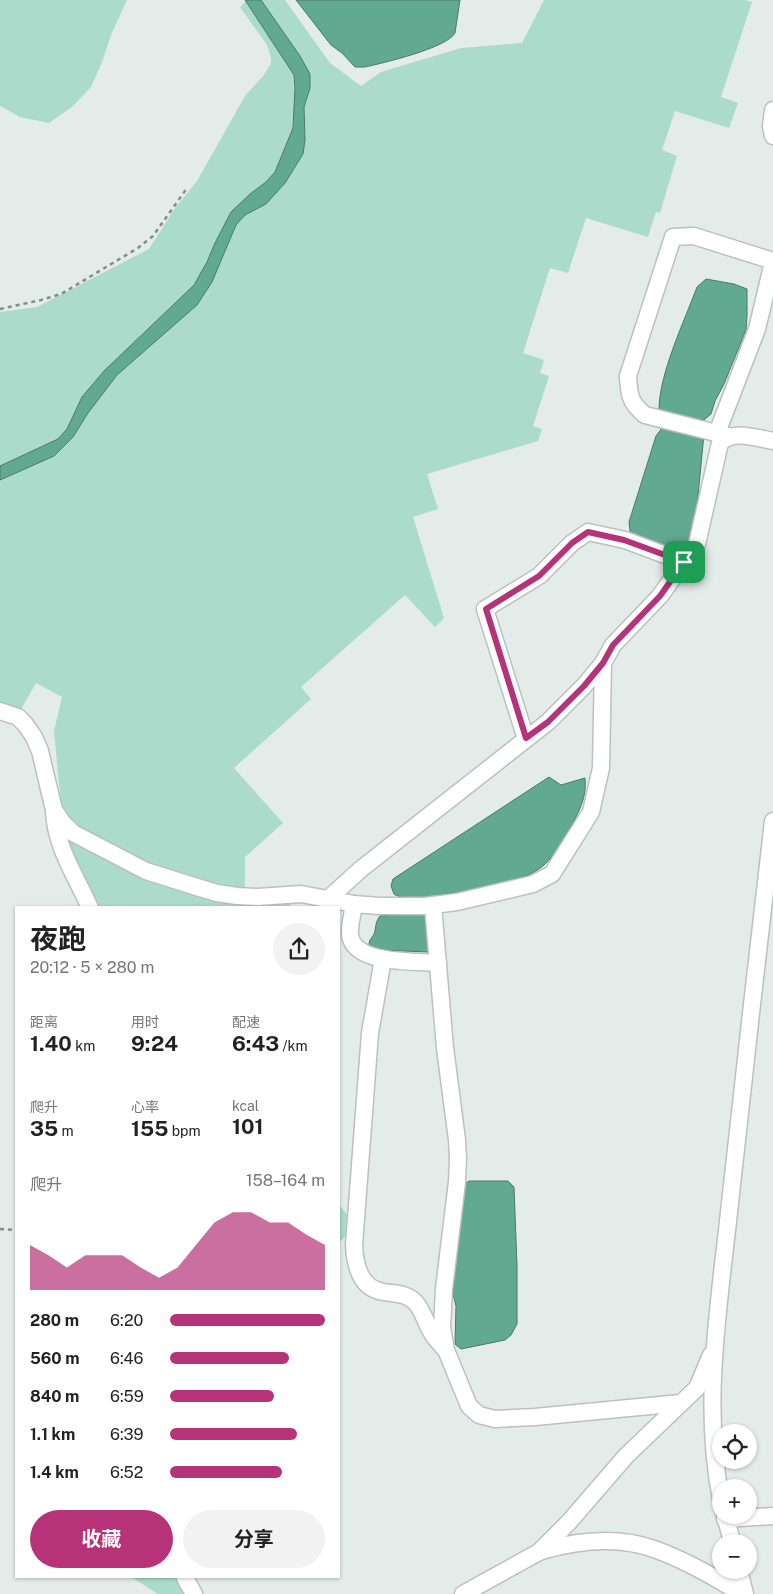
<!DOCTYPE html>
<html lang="zh">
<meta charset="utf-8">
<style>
body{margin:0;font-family:"Public Sans","Noto Sans SC",sans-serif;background:#f2f2f2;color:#222;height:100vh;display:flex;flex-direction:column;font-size:19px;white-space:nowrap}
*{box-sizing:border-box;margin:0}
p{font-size:16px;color:#767676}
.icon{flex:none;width:28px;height:28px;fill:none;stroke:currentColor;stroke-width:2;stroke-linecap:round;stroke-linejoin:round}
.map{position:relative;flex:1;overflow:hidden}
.side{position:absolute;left:15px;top:906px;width:325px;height:672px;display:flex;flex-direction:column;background:#fff;border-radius:0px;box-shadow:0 1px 4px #0004}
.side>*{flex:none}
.controls{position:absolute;left:712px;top:1424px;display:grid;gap:10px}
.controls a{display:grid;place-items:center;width:45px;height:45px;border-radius:50%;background:#fff;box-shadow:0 1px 4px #0004;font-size:25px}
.pin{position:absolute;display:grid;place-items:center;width:42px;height:42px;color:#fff;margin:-21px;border-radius:10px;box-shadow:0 2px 8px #0006}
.round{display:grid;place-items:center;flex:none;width:52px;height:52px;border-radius:26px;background:#f2f2f2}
.head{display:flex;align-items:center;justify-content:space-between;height:85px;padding:0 15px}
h1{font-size:28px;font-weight:700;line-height:38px}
.stats{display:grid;grid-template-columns:repeat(3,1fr);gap:8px;height:85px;padding:5px 15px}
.stats div{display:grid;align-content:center}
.stats b{font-size:21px;font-weight:700}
.stats small{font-size:14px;font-weight:400}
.stats p{font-size:14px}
.chart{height:140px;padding:10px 15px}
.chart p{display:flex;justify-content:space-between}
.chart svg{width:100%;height:90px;margin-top:5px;fill:#b6337a;opacity:.7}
.button{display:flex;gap:10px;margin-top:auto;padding:10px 15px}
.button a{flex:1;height:58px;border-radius:30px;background:#b6337a;color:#fff;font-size:20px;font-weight:700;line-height:58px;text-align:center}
.button a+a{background:#f2f2f2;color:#222}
ul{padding:0 15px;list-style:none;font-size:16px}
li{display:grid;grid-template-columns:80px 60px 1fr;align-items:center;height:38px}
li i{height:12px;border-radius:6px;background:#b6337a}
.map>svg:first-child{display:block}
</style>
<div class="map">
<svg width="773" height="1594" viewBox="0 0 773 1594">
<rect width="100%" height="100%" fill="#e4ece9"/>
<g fill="#abdbca">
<path d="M0,0H127L111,35L102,62L91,87L72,107L49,123L20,117L0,106Z"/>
<path d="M261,0H285L330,63L361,86L381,72L461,48L522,43L544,0H745L752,2L721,97L738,103L729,128L675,111L662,150L677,156L660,213L656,212L648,237L586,218L568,273L550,268L523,353L544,360L540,373L549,376L533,426L542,429L538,441L427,474L438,509L413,517L444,618L435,627L405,595L301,687L311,699L234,768L283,823L245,857V903L291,900L290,907H96L65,847L54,731L62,697L36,683L20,711L0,708V480L54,456L73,437L88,413L117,375L197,305L236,225L245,215L266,204L305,140L304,107L310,88L300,56Z"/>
<path d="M246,1L294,75L295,88L293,128L275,172L266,182L250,194L231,212L215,243L207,262L194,285L104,371L82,397L67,429L58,439L0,466V312L37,307L149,249L175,208L197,181L245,96L263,76L271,64V58L267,45L240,7Z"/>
<path d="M339,1205L352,1220L350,1232L340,1242Z"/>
<path d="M133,1578H177L185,1594H158Z"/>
</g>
<g fill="#62a992" stroke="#487a6a">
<path d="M245,0H261L300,56L310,74V88L304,107L305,140L303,154L285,183L266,204L245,215L236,225L212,282L197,305L117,375L88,413L73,437L54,456L0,480V466L58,439L67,429L82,397L104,371L194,285L207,262L215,243L231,212L250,194L266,182L275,172L293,128L295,88L294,75Z"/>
<path d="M296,0H460L455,33C447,48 383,63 365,67H355L342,53L331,45Z"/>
<path d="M706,279L734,284L747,289V316L746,330L724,384L715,401L711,414L704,420L665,416L659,410C659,374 684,322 697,287Z"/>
<path d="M662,428L704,434L694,537L693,539L678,545L676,550H674L632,535L630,531L629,522L656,436Z"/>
<path d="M549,777L561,785L585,778C587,796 580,809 572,825C564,839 556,854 544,865C524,883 472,891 446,894C433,896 405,902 394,894L391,886L393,879Z"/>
<path d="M427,912L431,949L429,952L377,950L369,946C369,937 373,939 375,931C376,925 376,921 380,916Z"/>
<path d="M469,1181H508L514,1187L517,1266V1324L511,1335L505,1340L461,1349L455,1344L456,1306L453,1294L461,1190L462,1186Z"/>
</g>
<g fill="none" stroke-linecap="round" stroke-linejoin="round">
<g stroke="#bac1be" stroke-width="19">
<g id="minor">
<path d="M773,110L771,126L773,136"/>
<path d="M717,433L757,329L773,262"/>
<path d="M728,436L645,415C630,403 629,395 628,376L673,237L694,236L773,261"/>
<path d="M0,711L18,717L25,724L34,737L40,751L54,810L62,822L73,833L146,871L200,888L217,893L237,896L258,897L301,894L354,904L379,906H425L457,902L533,884L552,874L591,812L601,768L603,663L613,645L660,596L697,544L720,443C732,429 757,438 773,441"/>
<path d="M526,739L485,609L539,576L572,543L588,532L625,540L684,562"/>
<path d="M54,812C56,848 76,876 90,908"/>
<path d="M328,899L361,869L548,722L584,686L603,663"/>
<path d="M354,904C353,913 349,925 350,935C354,965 416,961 438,963"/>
<path d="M433,905L445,1048L457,1140L458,1158L457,1182L444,1289L442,1328L446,1350L469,1406L479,1415L495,1419L535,1417L681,1403"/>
<path d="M383,959L370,1033L354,1245C355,1265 360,1289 384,1292C395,1294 407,1293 416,1303C423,1311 426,1324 432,1333C435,1339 440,1343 444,1348"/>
<path d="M721,1499C702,1405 719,1306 729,1212C743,1082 758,951 773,821"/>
<path d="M725,1515L732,1542"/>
<path d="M725,1519L773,1516"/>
<path d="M541,1551C576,1541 618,1536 654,1549C685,1560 714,1577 742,1594"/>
<path d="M739,1570L745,1594"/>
<path d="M185,1578L194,1594"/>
<path d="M463,1594L539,1552L569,1522L626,1456L697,1388L711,1355"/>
</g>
</g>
<g stroke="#858b88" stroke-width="2.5" stroke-dasharray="4 4" stroke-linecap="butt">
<path d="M0,309L41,300L61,294L138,248L153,236L187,188"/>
<path d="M0,1229L16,1230"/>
</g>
<use href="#minor" stroke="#fff" stroke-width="16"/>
</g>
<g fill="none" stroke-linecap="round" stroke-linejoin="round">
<g stroke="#fff" stroke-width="10">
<path id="route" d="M588,532L624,540L684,562L660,596L613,645L603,663L584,686L548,722L526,738L486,609L539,576L572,543Z"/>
</g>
<use href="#route" stroke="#b6337a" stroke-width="6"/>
</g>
</svg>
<div class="controls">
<a><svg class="icon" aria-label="locate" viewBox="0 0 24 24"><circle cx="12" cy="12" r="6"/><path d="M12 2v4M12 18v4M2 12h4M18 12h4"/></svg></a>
<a>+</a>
<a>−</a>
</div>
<div class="pin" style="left:684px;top:562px;background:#1e9e55"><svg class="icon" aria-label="arrive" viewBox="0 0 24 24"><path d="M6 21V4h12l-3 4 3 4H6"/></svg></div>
<section class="side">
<div class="head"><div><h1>夜跑</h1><p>20:12 · 5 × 280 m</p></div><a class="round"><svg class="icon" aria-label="share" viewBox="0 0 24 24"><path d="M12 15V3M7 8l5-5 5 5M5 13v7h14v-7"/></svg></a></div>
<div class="stats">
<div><p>距离</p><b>1.40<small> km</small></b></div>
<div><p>用时</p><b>9:24</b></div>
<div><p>配速</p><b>6:43<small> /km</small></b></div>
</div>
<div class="stats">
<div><p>爬升</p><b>35<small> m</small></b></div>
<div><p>心率</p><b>155<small> bpm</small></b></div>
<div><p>kcal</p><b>101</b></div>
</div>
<div class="chart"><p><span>爬升</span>158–164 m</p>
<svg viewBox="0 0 160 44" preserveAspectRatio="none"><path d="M0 44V22L10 27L20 33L30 27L40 27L50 27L60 33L70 38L80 33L90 22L100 11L110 6L120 6L130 11L140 11L150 17L160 22V44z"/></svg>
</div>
<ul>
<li><b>280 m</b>6:20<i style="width:100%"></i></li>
<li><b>560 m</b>6:46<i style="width:77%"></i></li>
<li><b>840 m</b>6:59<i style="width:67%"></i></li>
<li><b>1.1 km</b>6:39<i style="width:82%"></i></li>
<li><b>1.4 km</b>6:52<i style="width:72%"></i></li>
</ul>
<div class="button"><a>收藏</a><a>分享</a></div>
</section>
</div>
